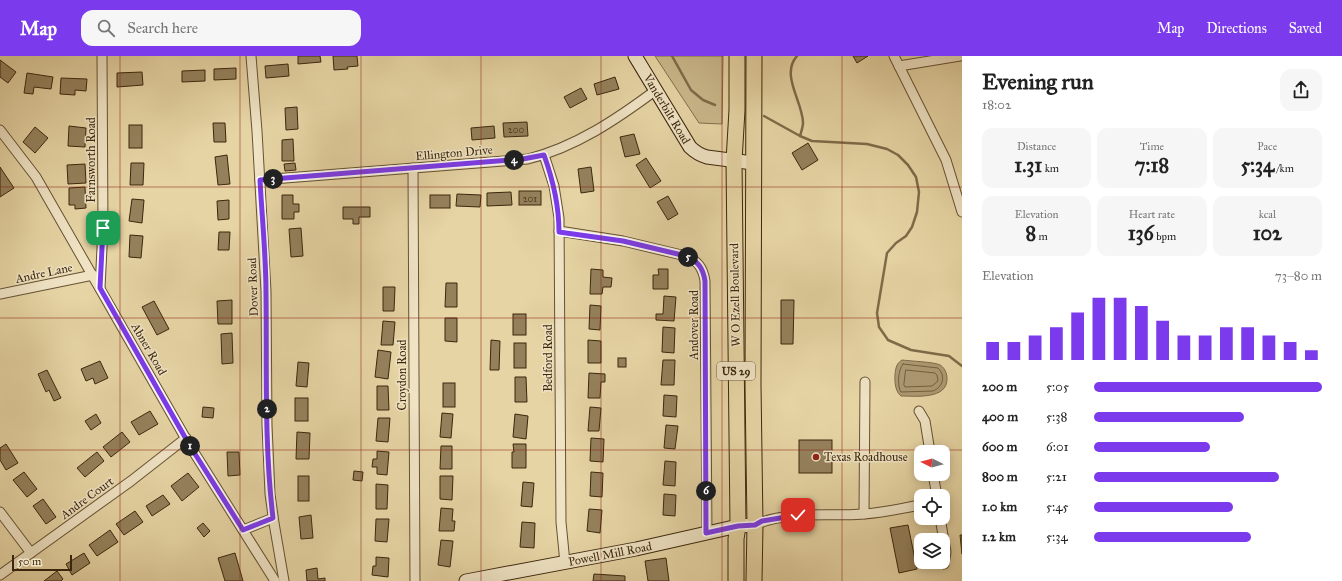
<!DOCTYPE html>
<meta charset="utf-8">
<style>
body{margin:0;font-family:"IM FELL Great Primer",serif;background:#f6f6f6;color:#222;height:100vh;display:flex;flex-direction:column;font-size:15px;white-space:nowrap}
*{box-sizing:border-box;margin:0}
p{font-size:13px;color:#767676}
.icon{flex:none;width:22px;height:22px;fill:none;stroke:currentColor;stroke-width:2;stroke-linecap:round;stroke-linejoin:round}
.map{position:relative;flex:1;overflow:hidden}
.side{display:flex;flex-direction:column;background:#fff;width:380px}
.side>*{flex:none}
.needle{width:26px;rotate:276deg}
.tools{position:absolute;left:914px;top:389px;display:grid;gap:8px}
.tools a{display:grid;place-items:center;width:36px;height:36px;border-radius:8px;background:#fff;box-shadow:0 2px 10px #0003;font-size:20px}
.scale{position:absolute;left:12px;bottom:10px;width:60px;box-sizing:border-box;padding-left:4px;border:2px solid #3c270d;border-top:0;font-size:11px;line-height:14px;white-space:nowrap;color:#3c270d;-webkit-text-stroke:3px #efe3c4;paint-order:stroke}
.pin{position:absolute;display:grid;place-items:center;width:34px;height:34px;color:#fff;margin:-17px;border-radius:8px;box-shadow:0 2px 6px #0006}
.km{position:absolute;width:20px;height:20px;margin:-10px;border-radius:50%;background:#222;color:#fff;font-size:11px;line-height:20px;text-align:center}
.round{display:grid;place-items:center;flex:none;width:42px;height:42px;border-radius:12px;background:#f6f6f6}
.head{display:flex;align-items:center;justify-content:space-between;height:68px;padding:0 20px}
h1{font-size:22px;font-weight:800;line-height:30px}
.figures{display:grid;grid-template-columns:repeat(3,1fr);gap:6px;height:68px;padding:4px 20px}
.figures div{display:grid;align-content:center;border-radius:10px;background:#f6f6f6;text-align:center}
.figures b{font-size:20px;font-weight:800}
.figures small{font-size:11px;font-weight:400}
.figures p{font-size:11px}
.chart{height:112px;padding:8px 20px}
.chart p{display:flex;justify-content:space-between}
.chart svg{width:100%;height:72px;margin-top:4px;stroke:#7c3aed;stroke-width:6}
ul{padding:0 20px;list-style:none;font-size:13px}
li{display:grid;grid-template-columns:64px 48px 1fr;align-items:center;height:30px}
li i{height:10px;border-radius:5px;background:#7c3aed}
header{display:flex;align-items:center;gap:24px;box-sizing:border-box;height:56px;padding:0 20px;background:#7c3aed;color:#fff}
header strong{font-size:19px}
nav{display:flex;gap:22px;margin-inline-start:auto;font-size:14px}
.search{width:280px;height:36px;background:#f6f6f6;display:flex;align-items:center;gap:10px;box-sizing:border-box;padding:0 14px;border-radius:12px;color:#767676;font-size:15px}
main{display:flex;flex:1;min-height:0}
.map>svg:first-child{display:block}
</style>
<header>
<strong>Map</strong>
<div class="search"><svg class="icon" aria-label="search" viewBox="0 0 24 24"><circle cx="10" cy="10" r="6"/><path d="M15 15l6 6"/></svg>Search here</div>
<nav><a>Map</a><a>Directions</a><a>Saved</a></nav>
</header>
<main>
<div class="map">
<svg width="962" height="525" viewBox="0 0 962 525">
<rect width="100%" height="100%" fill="#e6d4a4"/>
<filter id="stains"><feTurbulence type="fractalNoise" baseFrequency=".005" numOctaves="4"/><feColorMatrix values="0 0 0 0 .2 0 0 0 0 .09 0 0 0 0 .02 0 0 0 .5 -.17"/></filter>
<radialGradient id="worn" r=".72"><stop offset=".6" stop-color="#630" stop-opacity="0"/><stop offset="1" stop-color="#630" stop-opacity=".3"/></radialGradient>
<path fill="#c9b78a" stroke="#826f4c" d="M655,0H723L722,68L699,67Z"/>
<path fill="#ac9971" stroke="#7f6b49" d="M902,304C909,305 935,306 940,309C944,311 947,317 947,322C948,344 915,340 901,340C894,335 894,320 896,312C897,308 899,306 902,304Z"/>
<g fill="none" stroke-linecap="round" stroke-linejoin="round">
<g stroke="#74603f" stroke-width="1">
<path d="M903,308L938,312C946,320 943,331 933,335L901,336C897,330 898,314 903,308Z"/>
<path d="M906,314L935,317L937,319L938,325L932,330L905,331L904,329Z"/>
</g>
<g stroke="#7f6b49" stroke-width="2.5">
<path d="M672,0L691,34L703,44L715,49"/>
<path d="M797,0C780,19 803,46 803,67C803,71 801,76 800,80"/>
<path d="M764,60L800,80L812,85L867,88L887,93L898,99L908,109L916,121L919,136L917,156L912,171L906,180L896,187L887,197L877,257L879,271L888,284L911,294L949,300L962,310"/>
</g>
</g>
<g fill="#94815c" stroke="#3c270d">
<path d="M298,0H320L321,6L298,8Z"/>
<path d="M333,0H357L358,10L347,11L348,13L334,14Z"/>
<path d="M853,0H868L857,7Z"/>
<path d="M0,4L16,16L8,27L0,21Z"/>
<path d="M288,8L289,20L266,22L265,10Z"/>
<path d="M236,12V23L214,24V13Z"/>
<path d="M205,14V25L182,26V15Z"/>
<path d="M142,16L143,29L117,31V17Z"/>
<path d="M27,17L53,21L51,33L34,31L33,38L24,37Z"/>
<path d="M615,21L619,33L597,39L594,28Z"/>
<path d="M61,22L87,23L86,35L75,34V39L60,38Z"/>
<path d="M581,32L587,43L570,52L564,41Z"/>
<path d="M297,51L298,73L286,74L285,52Z"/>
<path d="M527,66L528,80L504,81L503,67Z"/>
<path d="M213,67H225L226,86H214Z"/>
<rect x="129" y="69" width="13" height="23"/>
<path d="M69,70L86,72L85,91L68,90Z"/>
<path d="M494,70L495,82L472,84L471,72Z"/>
<path d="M35,71L48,82L35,97L23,86Z"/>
<path d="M634,78L640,98L625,101L620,81Z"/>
<path d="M293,83L294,105H282V84Z"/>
<path d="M808,87L818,104L802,114L792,97Z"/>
<path d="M227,99L230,128L218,129L215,101Z"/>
<path d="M646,102L661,125L650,132L636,109Z"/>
<path d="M131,107H144L143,129H130Z"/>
<path d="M295,107L296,114L285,115L284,108Z"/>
<path d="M85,108L86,127L68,128L67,109Z"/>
<path d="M0,111L14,132L0,141Z"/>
<path d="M591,111L594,135L581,137L578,113Z"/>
<path d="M85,131L86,152L75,153V149H69V132Z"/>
<rect x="519" y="135" width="22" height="14"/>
<path d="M511,136L512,149L487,150V137Z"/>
<path d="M457,138L481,139L480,151L456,150Z"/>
<path d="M282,139H293V148H299V156H294V163H282Z"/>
<rect x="430" y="139" width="20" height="13"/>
<path d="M668,140L678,158L668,164L657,146Z"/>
<path d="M132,143L144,144L142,167L129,165Z"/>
<path d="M229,144V163L218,164L217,145Z"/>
<path d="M343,151H370V161H359V168H353V163H343Z"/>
<path d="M301,172L303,200L291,201L289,173Z"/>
<path d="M219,176H230L229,194H218Z"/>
<path d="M130,179L143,180L141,202L129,201Z"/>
<path d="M591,213L603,214V221L612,222L611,231H603L602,238H590Z"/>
<path d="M658,213H668V233H653V219H659Z"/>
<path d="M446,227H457V251H445Z"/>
<path d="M383,231H395L394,255H383Z"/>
<path d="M664,240L676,241L674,265L656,264V258H663Z"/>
<path d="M232,244V268H218L217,245Z"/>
<path d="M781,244H794L793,288H781Z"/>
<path d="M154,245L169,273L157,279L142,251Z"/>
<path d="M590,249L601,250L600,274L589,273Z"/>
<rect x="513" y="258" width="13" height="21"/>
<path d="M445,262H457V286L445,285Z"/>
<path d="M383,265L395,266L393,289H381Z"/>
<path d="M663,271L675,272L674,297L662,296Z"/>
<path d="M232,277L233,307L222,308L221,278Z"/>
<path d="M491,284L500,285L499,314H490Z"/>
<path d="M588,284L601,285V307H588Z"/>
<rect x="514" y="287" width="12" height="25"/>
<path d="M378,294L391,296L388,323L375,321Z"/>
<rect x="618" y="302" width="8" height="9"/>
<path d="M663,304H675L674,329H661Z"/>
<path d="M100,305L108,322L95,328L93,322L86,325L81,313Z"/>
<path d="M298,306L309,307L307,331L296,330Z"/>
<path d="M47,314L61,342L54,345L49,334L46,336L38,318Z"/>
<path d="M589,317L605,318V326H601L600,342H588Z"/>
<path d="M515,321H526L527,346H515Z"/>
<rect x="443" y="327" width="12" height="24"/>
<path d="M377,330H388L389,354H377Z"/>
<path d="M664,339L677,340L676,361L663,360Z"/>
<rect x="295" y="342" width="13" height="23"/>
<path d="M203,351L214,352L213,362L202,361Z"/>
<path d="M590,351L601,352L599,375H588Z"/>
<path d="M150,355L158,368L139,379L131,366Z"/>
<path d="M442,357L453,358L451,382L440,381Z"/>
<path d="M96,358L101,367L91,374L85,365Z"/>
<path d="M515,358L528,360L526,383L513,381Z"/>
<path d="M378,362H390L388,386L376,385Z"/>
<path d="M666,369L678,370L675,393L664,392Z"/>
<path d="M122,376L130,386L111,401L103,391Z"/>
<path d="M297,376L310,377L309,403H296Z"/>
<path d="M591,382L604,383L603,406L590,405Z"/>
<rect x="799" y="384" width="33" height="33"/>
<path d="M6,388L18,407L6,414L0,404V392Z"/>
<path d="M513,388H526V412H512V396H514Z"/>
<path d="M441,390H452V413H440Z"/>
<path d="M377,395L389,396L387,419L377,418V411H372L373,403H377Z"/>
<path d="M97,396L104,405L85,421L77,412Z"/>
<path d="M227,396H239L240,419L228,420Z"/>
<path d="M665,405L676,406L675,430L663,429Z"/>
<path d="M354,415L363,416L362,425L353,424Z"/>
<path d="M24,416L37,433L27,441L13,424Z"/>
<path d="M591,416L603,417L602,441L590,440Z"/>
<path d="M188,417L199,431L182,445L171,430Z"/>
<rect x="298" y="420" width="11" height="25"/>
<path d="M440,420H453L452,444L440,443Z"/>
<path d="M523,426L534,427L532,451L521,450Z"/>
<path d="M376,428L388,429L387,453H376Z"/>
<path d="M664,438L676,439L675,460L663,459Z"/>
<path d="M163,439L170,448L152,460L146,450Z"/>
<path d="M43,443L56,461L46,468L33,450Z"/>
<path d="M441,452L453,453L452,465H455L454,475H439Z"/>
<path d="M589,453L602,454L600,477L587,475Z"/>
<path d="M135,455L143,466L124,479L116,468Z"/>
<path d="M311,459L313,482L301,483L299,461Z"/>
<path d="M376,463H389L387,486L375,485Z"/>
<path d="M522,466L535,467L534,492L520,491Z"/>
<path d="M203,467L210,475L204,481L197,472Z"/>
<path d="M908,469L917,513L899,517L890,472Z"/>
<path d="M110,474L118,486L97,500L89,489Z"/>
<path d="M960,479H962V498Z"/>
<path d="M441,484L453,485L450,511L438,509Z"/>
<path d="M84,497L90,507L72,519L66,508Z"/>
<path d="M235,497L243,525H225L218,502Z"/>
<path d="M376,501L389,502L388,521L372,519L373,510H376Z"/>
<path d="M666,502L669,525H648L645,505Z"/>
<path d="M317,512L318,523L325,522V525H307L306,514Z"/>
<path d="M57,515L63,523L61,525H44Z"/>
<path d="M594,518L625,520V525H593Z"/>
</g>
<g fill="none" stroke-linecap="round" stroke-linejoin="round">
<g stroke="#665233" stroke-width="11">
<g id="street">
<path d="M251,0L257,75L266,235L267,369L270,438L274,467L284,525"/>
<path d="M894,0L946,104L962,156"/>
<path d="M899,10L960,0"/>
<path d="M0,74L36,121L190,390L275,525"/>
<path d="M544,99L554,130L559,162L561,466L565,507"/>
<path d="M413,112L415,525"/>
<path d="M260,124L528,103C576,91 617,63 656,34"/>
<path d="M559,175L623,185L686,200C698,205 703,212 705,225L707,477"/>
<path d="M100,232L103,172L102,0"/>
<path d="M0,238L93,219"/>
<path d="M919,355L925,365L930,396"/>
<path d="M933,418L937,440"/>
<path d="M0,456L31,497"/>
<path d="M864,458L865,326"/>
<path d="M940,462L946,496L944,508"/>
<path d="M755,469C788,454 828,461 863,458C883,457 902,452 921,449"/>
<path d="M243,474L273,462"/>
<path d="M0,519L131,425L186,382"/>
</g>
</g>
<g stroke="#3c270d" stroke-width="15">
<g id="secondary">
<path d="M635,0L690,91C695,96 700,99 707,101L753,107"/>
<path d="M466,525L636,493L738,470L755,469"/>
</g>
</g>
<g stroke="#3c270d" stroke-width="17">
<g id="primary">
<path d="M754,0L753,329L755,469L754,525"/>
<path d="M736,525V483L738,470L734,105L737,54V0"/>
</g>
</g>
<use href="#street" stroke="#efe3c4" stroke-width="9"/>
<use href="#secondary" stroke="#efe3c4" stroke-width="13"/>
<use href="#primary" stroke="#e6d4a4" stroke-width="15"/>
</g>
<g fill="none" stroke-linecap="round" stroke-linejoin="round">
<g stroke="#fff" stroke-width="8">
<path id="route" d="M103,172L100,232L190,390L243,474L273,462C264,387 267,312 266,237C266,199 262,162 260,124L523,103L544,99C553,124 559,149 559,176L623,185L686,200C698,205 703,212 705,225L706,477L738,470L755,469L762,465L798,459"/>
</g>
<use href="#route" stroke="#7c3aed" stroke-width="5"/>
</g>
<path fill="none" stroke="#8f2418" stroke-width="1" stroke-opacity="0.55" d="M120,0V525M240,0V525M361,0V525M481,0V525M601,0V525M722,0V525M842,0V525M0,131H962M0,262H962M0,394H962"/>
<circle fill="#8f2418" stroke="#efe3c4" stroke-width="1.5" cx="816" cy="401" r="4"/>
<g text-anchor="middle" stroke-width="3" stroke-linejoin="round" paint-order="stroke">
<g font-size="10" fill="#523e21">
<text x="516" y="77">200</text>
<text x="530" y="146">201</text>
</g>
<rect fill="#efe3c4" stroke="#725f44" stroke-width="1" x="717" y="306" width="38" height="18" rx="3"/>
<g font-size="11" font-weight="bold" fill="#3c270d">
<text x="736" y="319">US 29</text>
</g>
<g font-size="12" fill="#3c270d" stroke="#efe3c4">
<text transform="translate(667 53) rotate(59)" y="4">Vanderbilt Road</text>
<text transform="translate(454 97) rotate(-5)" y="4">Ellington Drive</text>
<text transform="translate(91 104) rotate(-90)" y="4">Farnsworth Road</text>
<text transform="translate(44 217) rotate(-12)" y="4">Andre Lane</text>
<text transform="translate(253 231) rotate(-92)" y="4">Dover Road</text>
<text transform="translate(735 239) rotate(-91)" y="4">W O Ezell Boulevard</text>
<text transform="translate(694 269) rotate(-90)" y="4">Andover Road</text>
<text transform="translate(149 293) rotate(60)" y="4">Abner Road</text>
<text transform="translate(548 302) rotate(-90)" y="4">Bedford Road</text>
<text transform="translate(402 319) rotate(-90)" y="4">Croydon Road</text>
<text transform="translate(87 442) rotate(-36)" y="4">Andre Court</text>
<text transform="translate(610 498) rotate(-11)" y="4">Powell Mill Road</text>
</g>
<g font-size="12" fill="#3c270d" stroke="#efe3c4" text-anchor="start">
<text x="824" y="405">Texas Roadhouse</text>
</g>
</g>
<rect width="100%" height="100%" filter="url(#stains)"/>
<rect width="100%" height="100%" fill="url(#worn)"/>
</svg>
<div class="tools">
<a><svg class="needle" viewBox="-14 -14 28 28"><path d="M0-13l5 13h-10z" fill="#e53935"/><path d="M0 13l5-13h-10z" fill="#767676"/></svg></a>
<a><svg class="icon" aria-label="locate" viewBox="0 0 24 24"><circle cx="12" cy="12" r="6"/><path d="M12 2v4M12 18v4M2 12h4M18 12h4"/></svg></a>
<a><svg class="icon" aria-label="layers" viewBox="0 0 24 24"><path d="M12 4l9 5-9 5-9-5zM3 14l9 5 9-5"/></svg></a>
</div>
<div class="scale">50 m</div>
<div class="pin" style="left:103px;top:172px;background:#1e9e55"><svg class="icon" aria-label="arrive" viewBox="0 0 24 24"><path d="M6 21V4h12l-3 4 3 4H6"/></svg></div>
<div class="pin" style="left:798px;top:459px;background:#d93025"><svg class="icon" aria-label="check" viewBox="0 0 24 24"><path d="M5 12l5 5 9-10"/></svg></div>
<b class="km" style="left:190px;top:390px">1</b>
<b class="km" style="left:267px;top:353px">2</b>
<b class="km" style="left:273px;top:123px">3</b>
<b class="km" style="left:514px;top:104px">4</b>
<b class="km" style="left:688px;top:201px">5</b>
<b class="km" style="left:706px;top:435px">6</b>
</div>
<section class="side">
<div class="head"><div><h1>Evening run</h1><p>18:02</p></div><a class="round"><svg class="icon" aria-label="share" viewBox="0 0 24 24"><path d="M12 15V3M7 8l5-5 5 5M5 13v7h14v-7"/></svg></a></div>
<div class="figures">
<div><p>Distance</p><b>1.31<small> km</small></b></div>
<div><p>Time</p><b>7:18</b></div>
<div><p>Pace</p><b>5:34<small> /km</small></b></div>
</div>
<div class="figures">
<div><p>Elevation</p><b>8<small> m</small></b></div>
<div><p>Heart rate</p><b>136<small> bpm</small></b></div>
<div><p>kcal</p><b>102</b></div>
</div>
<div class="chart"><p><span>Elevation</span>73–80 m</p>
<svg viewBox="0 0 160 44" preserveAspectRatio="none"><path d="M5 44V33M15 44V33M25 44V29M35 44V24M45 44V15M55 44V6M65 44V6M75 44V11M85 44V20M95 44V29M105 44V29M115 44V24M125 44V24M135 44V29M145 44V33M155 44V38"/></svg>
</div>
<ul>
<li><b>200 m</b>5:05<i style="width:100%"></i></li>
<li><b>400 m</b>5:38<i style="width:66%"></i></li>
<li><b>600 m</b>6:01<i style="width:51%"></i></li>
<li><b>800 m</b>5:21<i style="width:81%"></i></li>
<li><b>1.0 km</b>5:45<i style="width:61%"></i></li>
<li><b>1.2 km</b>5:34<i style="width:69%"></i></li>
</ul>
</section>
</main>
